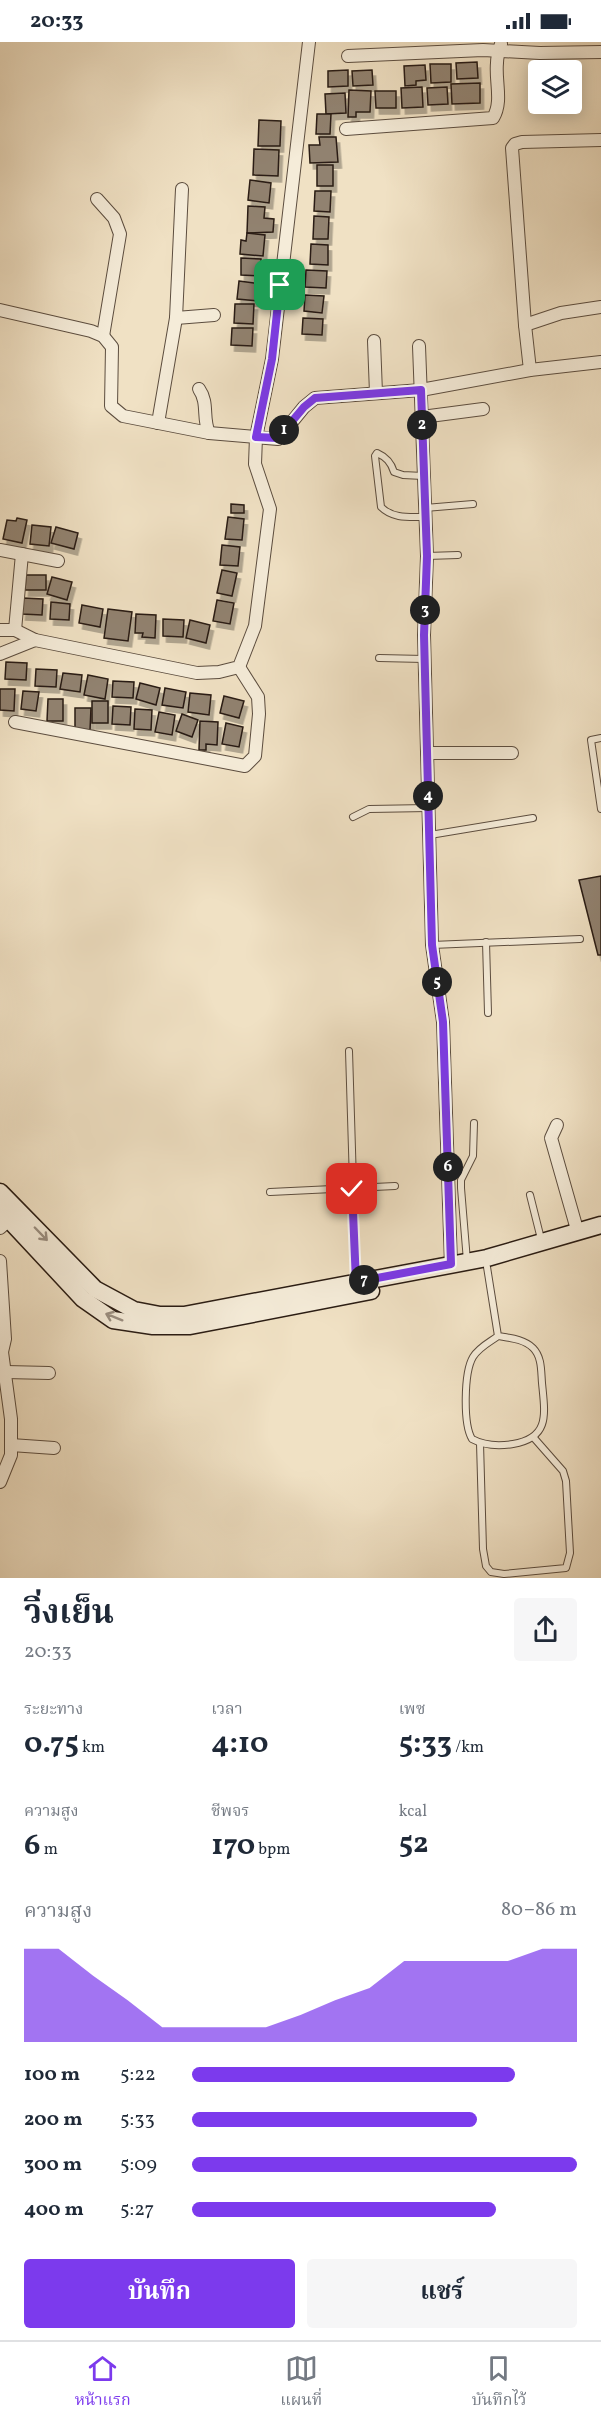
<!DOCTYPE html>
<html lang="th">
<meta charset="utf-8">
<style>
body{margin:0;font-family:Vollkorn,"Noto Serif Thai",serif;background:#f6f6f7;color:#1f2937;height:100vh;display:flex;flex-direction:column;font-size:22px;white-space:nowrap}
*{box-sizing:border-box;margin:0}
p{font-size:20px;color:#747a83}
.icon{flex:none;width:33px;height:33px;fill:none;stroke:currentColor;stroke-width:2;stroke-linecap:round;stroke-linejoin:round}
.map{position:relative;height:1536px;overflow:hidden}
.side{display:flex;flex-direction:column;background:#fff;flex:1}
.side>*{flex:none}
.fabs{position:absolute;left:528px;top:18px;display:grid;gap:12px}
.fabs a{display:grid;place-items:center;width:54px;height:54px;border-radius:6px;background:#fff;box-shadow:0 3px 15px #0003;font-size:30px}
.pin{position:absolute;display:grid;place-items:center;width:51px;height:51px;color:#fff;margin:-26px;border-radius:12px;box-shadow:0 3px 9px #0006}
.km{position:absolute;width:30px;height:30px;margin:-15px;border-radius:50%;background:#222;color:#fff;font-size:16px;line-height:30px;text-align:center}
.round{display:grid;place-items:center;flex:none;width:63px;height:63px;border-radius:6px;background:#f6f6f7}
.overview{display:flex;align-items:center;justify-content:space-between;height:102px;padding:0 24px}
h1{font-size:33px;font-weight:700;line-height:45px}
.metrics{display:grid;grid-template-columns:repeat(3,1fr);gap:9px;height:102px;padding:6px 24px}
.metrics div{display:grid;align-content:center}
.metrics b{font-size:30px;font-weight:700}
.metrics small{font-size:16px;font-weight:400}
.metrics p{font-size:16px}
.chart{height:168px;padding:12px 24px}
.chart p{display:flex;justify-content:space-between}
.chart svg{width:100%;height:108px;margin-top:6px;fill:#7c3aed;opacity:.7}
.cta{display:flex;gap:12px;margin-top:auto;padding:12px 24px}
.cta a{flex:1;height:69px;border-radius:6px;background:#7c3aed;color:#fff;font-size:24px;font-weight:700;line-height:69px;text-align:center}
.cta a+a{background:#f6f6f7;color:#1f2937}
ul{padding:0 24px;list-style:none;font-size:20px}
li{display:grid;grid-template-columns:96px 72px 1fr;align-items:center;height:45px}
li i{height:15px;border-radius:8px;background:#7c3aed}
.status{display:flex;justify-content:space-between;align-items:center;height:42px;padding:0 30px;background:#fff;direction:ltr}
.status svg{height:16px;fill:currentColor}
.tabs{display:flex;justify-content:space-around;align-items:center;height:84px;border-top:2px solid #e0e1e3;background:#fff;font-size:16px;color:#747a83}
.tabs a{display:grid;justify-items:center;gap:3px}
.tabs .active{color:#7c3aed}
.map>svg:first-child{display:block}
</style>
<div class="status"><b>20:33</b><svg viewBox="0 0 49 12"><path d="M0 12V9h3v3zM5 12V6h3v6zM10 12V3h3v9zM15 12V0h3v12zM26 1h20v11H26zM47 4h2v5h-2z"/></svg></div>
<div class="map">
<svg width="601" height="1536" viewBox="0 0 601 1536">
<defs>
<filter id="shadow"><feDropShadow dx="3.5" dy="6" stdDeviation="0" flood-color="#0004"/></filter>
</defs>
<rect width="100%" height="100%" fill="#f0e1c4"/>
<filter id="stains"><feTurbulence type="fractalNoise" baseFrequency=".00333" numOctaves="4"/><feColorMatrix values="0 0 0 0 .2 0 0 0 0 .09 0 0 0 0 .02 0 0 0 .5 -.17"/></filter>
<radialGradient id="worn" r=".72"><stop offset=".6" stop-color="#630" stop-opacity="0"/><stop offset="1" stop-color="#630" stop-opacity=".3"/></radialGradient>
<g fill="#91826f" stroke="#2a1c13" stroke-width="1.5" filter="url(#shadow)">
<path d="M477,20L478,36L457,37L456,21Z"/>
<path d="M430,22H451V40L431,41Z"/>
<path d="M425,23L426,38L416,39V43L405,44L404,24Z"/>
<path d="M348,28V44L328,45V29Z"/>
<path d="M372,28L373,43L353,44L352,29Z"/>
<path d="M480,41V61L452,62L451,42Z"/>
<path d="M422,45L423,65L402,66L401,46Z"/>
<path d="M447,45L448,62L428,63L427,46Z"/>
<path d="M349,48L371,49L370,70H356V75H348Z"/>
<path d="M375,49H396V66H376Z"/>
<path d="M345,51L346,71L326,72L325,52Z"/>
<path d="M317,72H331L330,92H316Z"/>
<path d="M259,78L281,79L280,104H258Z"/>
<path d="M319,95H336L338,120L310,121L309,103H320Z"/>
<path d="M254,107L279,108L278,134L253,133Z"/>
<rect x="317" y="123" width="16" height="21"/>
<path d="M250,138L271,141L269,161L248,158Z"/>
<path d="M315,149H331L330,170L314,169Z"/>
<path d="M248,164L265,165L264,176L274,177L273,190L247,191Z"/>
<path d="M314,174L329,175L328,197H313Z"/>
<path d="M247,191L265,193L263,214L240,212L241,198L246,199Z"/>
<path d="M311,202L328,203V223L310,222Z"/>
<path d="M241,216L261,217V234L241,233Z"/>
<path d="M306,228L327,229L326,246L305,245Z"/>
<path d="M239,239L261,242L259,259L237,257Z"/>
<path d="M305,253L324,254L322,271L304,269Z"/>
<path d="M235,262H254L253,282L234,281Z"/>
<path d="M303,276L323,277L322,293L302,292Z"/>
<path d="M232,286H253L252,304L231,303Z"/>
<path d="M231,462L244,463V471H231Z"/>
<path d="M228,475L244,477L242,498L225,497Z"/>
<path d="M17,476L27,478L22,501L3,497L7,478L16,479Z"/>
<path d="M32,483L51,485L49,504L30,502Z"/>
<path d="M56,485L78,491L74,507L51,501Z"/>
<path d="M222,503L240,505L238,524L220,523Z"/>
<path d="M222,528L237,531L232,554L217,551Z"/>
<path d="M26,533H46V548H25Z"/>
<path d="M52,535L72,540L67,558L47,552Z"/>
<path d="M23,556L43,557L42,573L22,572Z"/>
<path d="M217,558L234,561L230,582L213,579Z"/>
<path d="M51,560L70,562L69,578L50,577Z"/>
<path d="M82,563L103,567L100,585L79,581Z"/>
<path d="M108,567L132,570L128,599L104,596Z"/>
<path d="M136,572L156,573L155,596L142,595L143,591H135Z"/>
<path d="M163,577L184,578L183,595L163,594Z"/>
<path d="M190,578L210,583L206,601L186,596Z"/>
<path d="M6,620L27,621L26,638L5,637Z"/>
<path d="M36,627L57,628L56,645L35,644Z"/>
<path d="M63,631L82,633L80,650L60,647Z"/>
<path d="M88,633L108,637L105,657L84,653Z"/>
<path d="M113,639L134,640L133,656L112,655Z"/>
<path d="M140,641L160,646L156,663L136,657Z"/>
<path d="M165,646L186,650L183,666L162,663Z"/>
<path d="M0,647H15L14,669L0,668Z"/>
<path d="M23,649L39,650L36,669L21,667Z"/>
<path d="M190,651L211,653L209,673L188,670Z"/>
<path d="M224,654L244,659L239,676L220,671Z"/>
<path d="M48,657H63V679H47Z"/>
<rect x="92" y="659" width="16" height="22"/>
<path d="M113,664L131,665L130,683L112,682Z"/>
<path d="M75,666H91L90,688H75Z"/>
<path d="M135,667L152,668L151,688L134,687Z"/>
<path d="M159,670L175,673L172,693L155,690Z"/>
<path d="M182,672L198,678L192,695L176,689Z"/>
<path d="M200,679L218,680L217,703L206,702V708H199Z"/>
<path d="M226,681L243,685L239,705L222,702Z"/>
<path d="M601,834V913H598L579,838Z"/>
</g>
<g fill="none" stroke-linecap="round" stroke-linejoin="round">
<g stroke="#5c4d3f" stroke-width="8">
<g id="lane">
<path d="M423,434L403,433L394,430C391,420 386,415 377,411L375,414L381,465C393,477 409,475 425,475"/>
<path d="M425,466L473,462"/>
<path d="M427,514L458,513"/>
<path d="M379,616L424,617"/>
<path d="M601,696L591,698L601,767"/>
<path d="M353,775L369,767L428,766"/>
<path d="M430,793L533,776"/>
<path d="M486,900L488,971"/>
<path d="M432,903L580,897"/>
<path d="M349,1009L356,1239"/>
<path d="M270,1150L395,1144"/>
<path d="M530,1153L541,1197"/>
<path d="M467,1219L461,1146V1138L473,1114L474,1081"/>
<path d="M487,1225L498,1294C510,1296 524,1297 533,1306C542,1315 541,1329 542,1341C545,1372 550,1396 513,1402C500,1404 485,1404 472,1397C463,1382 464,1330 473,1315C479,1305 490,1300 498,1294"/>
<path d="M480,1401L483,1507L486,1524L491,1530L504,1532L566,1526L570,1511L566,1439L563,1429L534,1396"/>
</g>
</g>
<g stroke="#5c4d3f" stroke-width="14">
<g id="street">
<path d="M348,14L483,8L540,11L601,10"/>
<path d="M346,87L493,76C503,60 495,39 497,21C497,15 499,8 501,2"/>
<path d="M97,157L114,176L120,192L103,294"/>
<path d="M0,268L91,289L103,294L112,305L111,364L123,374L209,391L278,397L304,365L315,356L421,348L530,328L601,320"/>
<path d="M176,276L214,273"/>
<path d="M525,283L512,106L515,102L522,100L601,98"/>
<path d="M374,299L376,351"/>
<path d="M419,304L427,514L424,593L432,903L443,980L451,1223"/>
<path d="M530,328L525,283L561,271L601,265"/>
<path d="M199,347C209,361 202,376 209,391"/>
<path d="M422,375L483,367"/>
<path d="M158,381L176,276L182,147"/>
<path d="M0,508L58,519"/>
<path d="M0,588H15L35,598L197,631L219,630L239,625L255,584L270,467L255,422L256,395L272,317L309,0"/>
<path d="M15,588L22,512"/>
<path d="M0,612L35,598"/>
<path d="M15,680L245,724L255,714L259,672L258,655L239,625"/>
<path d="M427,711H512"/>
<path d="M557,1083L551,1096L578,1191"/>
<path d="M0,1186L9,1178"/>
<path d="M0,1219L5,1297L2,1310L0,1309"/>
<path d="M6,1330L49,1331"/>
<path d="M11,1403L54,1406"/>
<path d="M0,1440L11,1413V1377L2,1310"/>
</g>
</g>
<g stroke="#2a1c13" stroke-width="19">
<g id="secondary">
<path d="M0,1150L95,1247L134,1268L160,1273H184L487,1216L601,1183"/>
<path d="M0,1168L83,1257L113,1278L153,1284H190L371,1249"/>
</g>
</g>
<use href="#lane" stroke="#f5ecd9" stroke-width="6"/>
<use href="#street" stroke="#f5ecd9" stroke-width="12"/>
<use href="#secondary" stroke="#f5ecd9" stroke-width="16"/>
</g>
<defs><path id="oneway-shaft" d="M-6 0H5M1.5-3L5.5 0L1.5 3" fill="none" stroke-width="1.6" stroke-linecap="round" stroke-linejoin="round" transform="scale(1.5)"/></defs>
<g stroke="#9a8e80">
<use href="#oneway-shaft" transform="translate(41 1192) rotate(46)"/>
<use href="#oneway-shaft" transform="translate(114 1275) rotate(-158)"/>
</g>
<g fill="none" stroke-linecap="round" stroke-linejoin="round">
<g stroke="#fff" stroke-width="12">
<path id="route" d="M280,243L272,317L256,395L278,396L304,365L315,356L421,348L427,514L424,593L432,903L443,980L451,1222L356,1240L352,1147"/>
</g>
<use href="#route" stroke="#7c3aed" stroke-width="8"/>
</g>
<rect width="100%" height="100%" filter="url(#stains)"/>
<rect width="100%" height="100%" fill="url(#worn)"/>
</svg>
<div class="fabs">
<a><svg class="icon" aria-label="layers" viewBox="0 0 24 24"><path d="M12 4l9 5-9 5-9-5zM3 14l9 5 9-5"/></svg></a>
</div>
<div class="pin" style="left:280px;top:243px;background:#1e9e55"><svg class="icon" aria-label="arrive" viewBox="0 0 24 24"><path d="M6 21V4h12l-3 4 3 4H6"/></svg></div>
<div class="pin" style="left:352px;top:1147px;background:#d93025"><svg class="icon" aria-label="check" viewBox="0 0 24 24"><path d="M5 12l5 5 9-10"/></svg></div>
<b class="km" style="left:284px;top:388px">1</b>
<b class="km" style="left:422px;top:383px">2</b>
<b class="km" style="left:425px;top:568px">3</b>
<b class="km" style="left:428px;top:754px">4</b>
<b class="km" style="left:437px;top:940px">5</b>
<b class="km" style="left:448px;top:1125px">6</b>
<b class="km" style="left:364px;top:1238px">7</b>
</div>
<section class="side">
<div class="overview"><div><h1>วิ่งเย็น</h1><p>20:33</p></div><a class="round"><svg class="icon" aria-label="share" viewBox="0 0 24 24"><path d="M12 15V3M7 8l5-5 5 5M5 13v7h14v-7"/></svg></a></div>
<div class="metrics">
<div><p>ระยะทาง</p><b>0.75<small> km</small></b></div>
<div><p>เวลา</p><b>4:10</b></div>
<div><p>เพซ</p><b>5:33<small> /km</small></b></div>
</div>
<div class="metrics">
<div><p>ความสูง</p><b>6<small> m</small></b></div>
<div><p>ชีพจร</p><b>170<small> bpm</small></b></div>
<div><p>kcal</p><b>52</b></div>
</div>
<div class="chart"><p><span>ความสูง</span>80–86 m</p>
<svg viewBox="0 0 160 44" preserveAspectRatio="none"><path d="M0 44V6L10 6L20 17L30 27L40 38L50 38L60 38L70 38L80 33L90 27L100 22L110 11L120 11L130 11L140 11L150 6L160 6V44z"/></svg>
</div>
<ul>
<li><b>100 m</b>5:22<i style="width:84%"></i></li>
<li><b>200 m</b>5:33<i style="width:74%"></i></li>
<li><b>300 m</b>5:09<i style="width:100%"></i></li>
<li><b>400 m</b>5:27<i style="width:79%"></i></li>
</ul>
<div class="cta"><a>บันทึก</a><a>แชร์</a></div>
</section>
<nav class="tabs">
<a class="active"><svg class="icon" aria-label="home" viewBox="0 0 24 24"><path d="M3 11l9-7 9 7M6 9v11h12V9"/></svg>หน้าแรก</a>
<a><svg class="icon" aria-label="map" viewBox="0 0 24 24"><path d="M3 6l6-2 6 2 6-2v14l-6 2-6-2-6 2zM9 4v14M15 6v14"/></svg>แผนที่</a>
<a><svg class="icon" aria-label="saved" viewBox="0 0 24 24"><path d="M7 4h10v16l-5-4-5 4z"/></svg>บันทึกไว้</a>
</nav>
